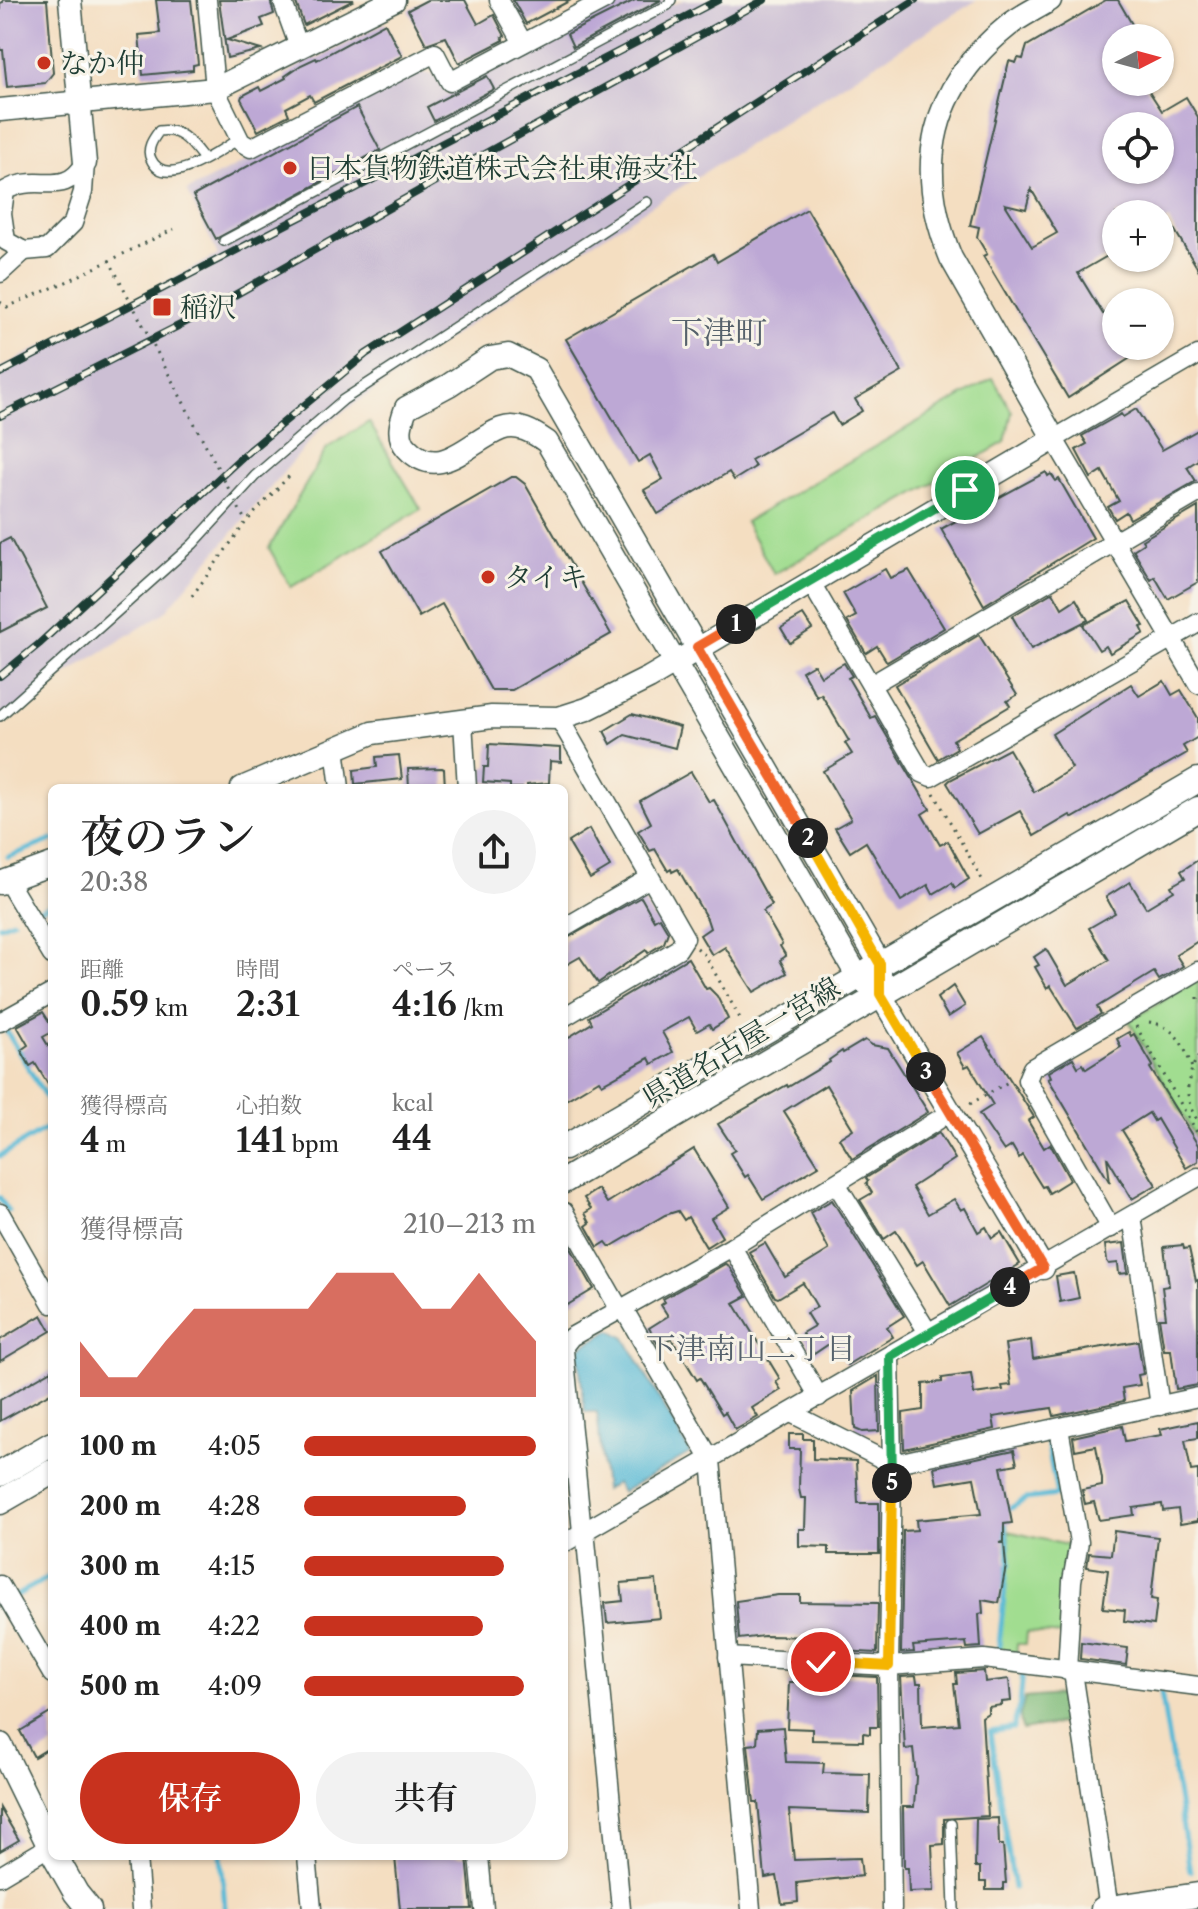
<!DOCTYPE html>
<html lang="ja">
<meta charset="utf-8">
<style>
body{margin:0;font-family:"Libre Caslon Text","Noto Serif JP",serif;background:#f2f2f2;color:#222;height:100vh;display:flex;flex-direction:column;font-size:30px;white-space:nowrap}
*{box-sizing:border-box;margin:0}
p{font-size:26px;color:#767676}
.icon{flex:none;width:44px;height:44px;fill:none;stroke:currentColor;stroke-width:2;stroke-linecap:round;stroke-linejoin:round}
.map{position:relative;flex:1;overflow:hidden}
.side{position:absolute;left:48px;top:784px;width:520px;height:1076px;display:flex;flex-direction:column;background:#fff;border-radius:12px;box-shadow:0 2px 6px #0004}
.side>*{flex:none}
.needle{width:52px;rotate:84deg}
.controls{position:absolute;left:1102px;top:24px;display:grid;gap:16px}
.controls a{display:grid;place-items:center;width:72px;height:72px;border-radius:50%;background:#fff;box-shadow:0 2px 6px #0004;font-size:40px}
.pin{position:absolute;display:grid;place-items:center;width:68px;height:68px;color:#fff;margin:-34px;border:4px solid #fff;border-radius:50%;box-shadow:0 2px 8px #0007}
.km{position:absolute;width:40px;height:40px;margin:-20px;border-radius:50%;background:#222;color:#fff;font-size:22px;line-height:40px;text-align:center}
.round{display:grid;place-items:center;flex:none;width:84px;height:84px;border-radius:42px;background:#f2f2f2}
.headline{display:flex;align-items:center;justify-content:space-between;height:136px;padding:0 32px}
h1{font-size:44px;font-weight:600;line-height:60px}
.stats{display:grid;grid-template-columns:repeat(3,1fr);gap:12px;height:136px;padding:8px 32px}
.stats div{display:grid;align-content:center}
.stats b{font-size:34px;font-weight:600}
.stats small{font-size:22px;font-weight:400}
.stats p{font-size:22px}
.chart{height:224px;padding:16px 32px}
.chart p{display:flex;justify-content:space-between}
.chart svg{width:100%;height:144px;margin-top:8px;fill:#c8321e;opacity:.7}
.cta{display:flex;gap:16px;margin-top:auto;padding:16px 32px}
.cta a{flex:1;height:92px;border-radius:48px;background:#c8321e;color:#fff;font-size:32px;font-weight:600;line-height:92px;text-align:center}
.cta a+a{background:#f2f2f2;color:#222}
ul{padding:0 32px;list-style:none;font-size:26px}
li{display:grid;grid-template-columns:128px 96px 1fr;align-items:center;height:60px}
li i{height:20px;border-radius:10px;background:#c8321e}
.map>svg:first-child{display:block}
</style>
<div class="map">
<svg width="1198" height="1909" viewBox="0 0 1198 1909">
<rect width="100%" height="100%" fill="#f7f3e8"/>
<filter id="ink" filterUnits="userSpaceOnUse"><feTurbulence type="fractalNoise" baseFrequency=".0125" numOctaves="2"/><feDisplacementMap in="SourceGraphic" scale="16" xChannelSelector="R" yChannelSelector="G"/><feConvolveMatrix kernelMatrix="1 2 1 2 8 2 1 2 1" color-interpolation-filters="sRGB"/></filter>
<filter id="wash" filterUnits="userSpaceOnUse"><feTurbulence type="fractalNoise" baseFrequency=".006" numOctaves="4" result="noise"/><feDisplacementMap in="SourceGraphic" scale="32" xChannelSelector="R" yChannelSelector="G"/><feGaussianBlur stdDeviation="1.8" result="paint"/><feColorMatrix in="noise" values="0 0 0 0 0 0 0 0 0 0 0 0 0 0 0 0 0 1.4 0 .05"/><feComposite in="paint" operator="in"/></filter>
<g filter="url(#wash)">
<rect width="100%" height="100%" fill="#f4dec1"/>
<path fill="#ccbfd4" d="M617,0H661L676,4L683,0H977L523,287L323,426L164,613L36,693L0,726V368L218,255L187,191L421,72L437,76L447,95L598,15L597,11Z"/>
<g fill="#a1dd90" stroke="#608d62" stroke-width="2">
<path d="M993,378L1012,412L1005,442L774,574L745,522Z"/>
<path d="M369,422L421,509L291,587L269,548L327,448Z"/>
<path d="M1198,980V1142L1129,1021Z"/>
<path d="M1008,1531L1071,1546L1063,1635L1027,1632L1026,1644H1017L1016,1657L999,1656L1008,1568L1011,1564Z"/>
</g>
<path fill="#80bc7a" stroke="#507c57" stroke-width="2" d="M1071,1694L1075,1721L1022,1730L1020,1715L1025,1698Z"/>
<path fill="#57b9d6" stroke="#3b7b85" stroke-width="2" d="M611,1330L625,1338L690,1453L622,1492L616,1483L605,1490L597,1412H585L578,1352L581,1347Z"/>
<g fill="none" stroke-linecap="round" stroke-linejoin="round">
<g stroke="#57b9d6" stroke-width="5">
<path d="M8,857L52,840"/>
<path d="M40,909L52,904"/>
<path d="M0,926L13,921"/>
<path d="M4,1027L52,1108"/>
<path d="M0,1156L52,1125"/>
<path d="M0,1198L8,1211"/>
<path d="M14,1597L52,1575"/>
<path d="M998,1655L1007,1567L1010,1564L1004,1512L1026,1499L1057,1495L1047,1441"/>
<path d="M1160,1686L1190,1871"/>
<path d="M221,1856L225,1909"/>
<path d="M1014,1888L990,1732L1013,1728L1020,1704L1023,1671"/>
</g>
</g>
<g id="blocks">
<g fill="#bda8d5" fill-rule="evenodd">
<path d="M3,0H47L53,73L45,83L7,87L3,50H0V3L3,2Z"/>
<path d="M156,0H191L198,64L193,65V70L143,75L139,35L160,33Z"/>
<path d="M219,0H270L274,14L261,19L264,26L227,40L261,50L227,58Z"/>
<path d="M295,0H354L304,25Z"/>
<path d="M427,0H465L478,24L494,15L505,36L502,37L504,40L459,63L446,37L426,44L408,10Z"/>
<path d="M513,0H571L526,24Z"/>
<path d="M635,0H661L573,47L567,34Z"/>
<path d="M1106,0H1118L1140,38H1116V82H1143L1162,111L1186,97L1198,117V269L1168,219L1160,224V214H1116V251L1078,273L1103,314L1116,306V346H1149L1068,398L983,256L987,254L977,237L979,227L970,225L1009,61L1016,63L1018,58L1023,59L1027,46ZM1116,126H1160V170H1116ZM1031,189L1057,233L1032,247L1005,204L1026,209Z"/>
<path d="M385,23L402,56L314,102L310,95L286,108L289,115L258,131L241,99L242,96L259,87L261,91L286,78L285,76L301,65L316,58L317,60Z"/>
<path d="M487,76L494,89L434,121L427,107Z"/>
<path d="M357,107L380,150L216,239L193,196Z"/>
<path d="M807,209L902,372L855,399L862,411L839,425L832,413L751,460L755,467L734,480L729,472L658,514L644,490L663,479L650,455L638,462L566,339L713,254L717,262Z"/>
<path d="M1136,409L1162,450L1198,430V460L1187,467L1196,481L1130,519L1126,512L1115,519L1108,507L1119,501L1102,471L1091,478L1076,450L1087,444L1082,436L1121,414L1123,417Z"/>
<path d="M1046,472L1048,476L1051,474L1056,481L1059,479L1093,538L984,605L941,529Z"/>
<path d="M511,477H516L525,484L611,634L512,690H491L442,604L419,617L382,551Z"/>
<path d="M1198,507V582L1168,599L1155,577L1151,580L1133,550L1144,543L1142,540Z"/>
<path d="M10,538L47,608L0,632V543Z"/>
<path d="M885,569L890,578L909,570L944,628L887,662L877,646L866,653L847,621L856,616L843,593Z"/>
<path d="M1053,592L1062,608L1076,599L1088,620L1031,649L1012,616Z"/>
<path d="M1129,601L1144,626L1141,627L1144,633L1110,653L1106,646L1099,650L1083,625Z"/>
<path d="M803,615L812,629L790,643L781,628Z"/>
<path d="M979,635L1017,695L1007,701L1010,706L953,740L957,748L938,759L895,685Z"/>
<path d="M844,663L852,676L848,678L871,718L875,716L930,809L922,814L940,845L948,841L969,879L955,888L952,883L933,894L928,885L901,901L866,842L850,852L835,828L851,819L823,771L852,754L845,743L849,741L821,694L817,697L802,671L814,664L821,676Z"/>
<path d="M1164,681L1172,695L1181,690L1198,718V737L1183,746L1187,753L1073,818L1070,815L1034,836L1020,811L978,834L947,783L950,780L1009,749L1034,792L1072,768L1052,734L1131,684L1139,696Z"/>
<path d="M632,714L680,727L675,748L625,735L611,744L604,731Z"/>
<path d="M489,744L561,748V762L550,761L549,783L527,785V788H510V784L483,782L484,767H488Z"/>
<path d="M399,755L402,779L355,784L354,770L377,767L376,757Z"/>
<path d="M442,768L444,769L445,788H409L408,769Z"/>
<path d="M691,772L709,802L714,800L772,905L763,911L782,944L780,946L786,956L780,960L787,973L754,992L725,947L712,955L700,935L710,928L707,919L678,869L672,872L671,869L668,871L655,849L650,851L638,831L651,823L640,801Z"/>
<path d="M589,829L610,867L590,879L568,842Z"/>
<path d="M1198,860V941L1176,955L1183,966L1159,980L1154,972L1097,1007L1101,1014L1077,1028L1050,985L1047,988L1035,967L1039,965L1034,957L1046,949L1067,985L1109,960L1089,928L1115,913L1106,897L1130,882L1146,908L1174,891L1171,886L1185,878L1181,871Z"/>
<path d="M641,897L654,920L659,917L668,932L664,943L648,953L646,950L598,983L580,957L564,966V940Z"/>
<path d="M688,958L706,989L709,988L717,996L728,1019L712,1029L709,1024L697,1031L689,1017L662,1032L673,1052L652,1064L649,1058L602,1084L599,1080L564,1101V1040L592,1023L589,1017Z"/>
<path d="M953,986L965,1006L948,1017L937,998Z"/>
<path d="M43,1012L52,1026V1032L43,1037L52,1052V1091L35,1063L30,1066L21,1050L28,1045L17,1026Z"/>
<path d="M1129,1032L1131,1036L1134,1034L1153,1066L1150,1068L1198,1145V1161L1186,1168L1157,1119L1154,1121L1149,1113L1122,1130L1156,1185L1132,1199L1107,1157L1110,1183L1048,1078L1051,1077L1049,1072L1073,1058L1078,1067L1083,1064L1086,1069L1121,1047L1117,1039Z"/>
<path d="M983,1037L1034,1117L1028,1121L1044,1148L1050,1144L1070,1180L1049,1193L1045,1186L1042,1187L1022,1155L1019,1158L1012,1146L1004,1151L979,1114L993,1105L969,1065L965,1067L957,1053Z"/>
<path d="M865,1040L872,1045L888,1048L928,1112L852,1159L839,1138L853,1129L826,1085L784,1111L819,1166L763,1199L748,1175L745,1177L730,1153L735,1150L718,1124L787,1085L788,1087L830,1062L829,1060L842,1051L843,1053Z"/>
<path d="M939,1133L955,1159L912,1187L928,1214L954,1199L961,1210L965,1208L978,1232L986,1227L992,1238L1001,1232L1020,1264L950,1306L923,1261L917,1265L896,1231L884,1239L860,1200L872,1193L866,1183L868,1181L866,1178Z"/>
<path d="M694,1149L729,1207L711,1218L722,1237L706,1247L688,1217L684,1220L678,1211L665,1215L610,1247L606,1242L598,1247L586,1226L590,1223L585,1213L591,1209L584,1198L598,1189L607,1203Z"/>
<path d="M832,1200L904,1316L887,1327L893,1337L847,1365L836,1347L832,1350L829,1344L814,1354L802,1333L814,1326L806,1313L817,1307L803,1283L778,1298L775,1297L749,1252L765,1243L785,1277L829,1250L810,1213Z"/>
<path d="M564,1236L594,1289L564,1307Z"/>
<path d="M1124,1243L1128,1273L1119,1274L1118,1263L1109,1264L1107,1261L1105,1245Z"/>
<path d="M1183,1245L1184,1249L1189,1248L1196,1281L1198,1280V1385L1176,1389L1171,1350H1164L1159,1318H1166L1162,1287L1169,1286L1164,1247Z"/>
<path d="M725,1264L728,1265L747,1296L734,1303L780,1379L776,1382L781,1390L752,1408L758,1417L735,1430L725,1412L722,1414L700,1378L697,1380L671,1338L659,1346L649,1328L668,1316L661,1305L665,1302L663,1299Z"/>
<path d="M1074,1273L1079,1298L1060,1302L1056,1276Z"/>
<path d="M42,1315L51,1331L0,1361V1340Z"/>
<path d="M1031,1340L1033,1359L1138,1341L1143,1374L1138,1375L1140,1385L1122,1388L1124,1401L1054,1416L1052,1408L993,1417L995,1429L904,1449L903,1413L923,1410V1384L942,1382V1378L971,1374L974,1394L1003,1390L1002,1386L1011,1385L1005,1344Z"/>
<path d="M52,1370V1392L0,1421V1400Z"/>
<path d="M878,1376L879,1431L862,1432L855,1429L853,1391Z"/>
<path d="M1198,1421V1438L1185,1440L1191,1471L1198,1470V1521L1180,1524L1178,1509L1163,1511L1162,1504L1133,1508L1134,1515L1099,1520L1094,1502L1085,1504L1082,1490L1102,1486V1479L1096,1446L1075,1450L1073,1437L1122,1426L1125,1441L1162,1435L1160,1429Z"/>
<path d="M789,1434H803V1439H813V1459L856,1461L858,1503H879V1554H829V1547L799,1546V1529H805L806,1498H801L799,1489L800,1449H789Z"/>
<path d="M1014,1450L1017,1464L1001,1467L1012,1523L1004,1524V1542L999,1543H1004L1006,1566L999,1603L982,1600L983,1613L979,1614L981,1647L967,1648L966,1642L913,1646L914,1652L901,1653L903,1531L917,1530L916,1520L981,1514L974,1478L937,1484L934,1467Z"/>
<path d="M1114,1531L1158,1537L1151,1599L1157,1600L1154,1625L1124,1621L1125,1610L1103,1608L1108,1570L1087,1567L1089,1553L1111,1555Z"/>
<path d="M656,1580L660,1618L607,1623L605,1603L623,1601L621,1583Z"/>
<path d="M778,1595H800V1602L878,1603L877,1653L824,1650V1637L764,1636L739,1639L736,1601Z"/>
<path d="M1081,1642L1128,1648L1126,1665L1080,1659Z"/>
<path d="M984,1671L985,1682L1009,1679L1011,1701L1002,1702V1705L988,1707V1713L982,1717L988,1816L944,1819V1844L932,1845L934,1891L909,1892L908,1868H904L903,1807H914L916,1777L913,1748L905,1749L901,1677L916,1676L917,1683H921L922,1727L959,1724L954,1684H957L956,1673Z"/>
<path d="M797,1673L877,1677L878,1727H870V1734L863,1733V1741L812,1740V1729L787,1728L789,1682H797Z"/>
<path d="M52,1712V1746L34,1757L20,1731Z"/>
<path d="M783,1727L786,1762L824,1763L823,1773L870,1774L869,1813L789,1810L794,1860L860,1858L862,1876L797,1883L798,1902L782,1904L777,1876L765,1878L758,1802H754L748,1745L757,1744L758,1729Z"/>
<path d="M0,1808L19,1840L0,1851Z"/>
<path d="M998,1818L999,1845H1003L1006,1883H1003V1890H986V1882H980V1867H975L976,1819Z"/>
<path d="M410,1856H467L472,1909H400L395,1857Z"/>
</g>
</g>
</g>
<g filter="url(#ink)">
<use href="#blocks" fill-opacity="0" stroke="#3f5549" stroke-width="2"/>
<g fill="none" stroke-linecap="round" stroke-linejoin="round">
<g stroke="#3f5549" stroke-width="12">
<g id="service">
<path d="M204,159C192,144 181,127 159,131C153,139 146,149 151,159C165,192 221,149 239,139"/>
<path d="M224,241L668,5L671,0"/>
<path d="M0,716L193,544L255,476L343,400L647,202"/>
<path d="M951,1824L954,1909"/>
</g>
</g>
<g stroke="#3f5549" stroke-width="21">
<g id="minor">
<path d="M207,0L215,89L241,142L251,148L435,53L450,82L605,0"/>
<path d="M282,0L299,47"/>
<path d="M499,0L523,43"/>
<path d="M85,163L83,192L73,223L47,249L24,251L6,241L2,213L5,191C37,171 63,200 85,163Z"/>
<path d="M0,273L24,251"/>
<path d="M1198,355L1054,439L1198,684"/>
<path d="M810,581L922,773L931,777L1198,623"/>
<path d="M871,685L1198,493"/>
<path d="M559,718L685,938L678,949L564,1017"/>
<path d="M463,721L467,788"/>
<path d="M335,748L340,788"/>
<path d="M7,880L52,955"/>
<path d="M564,928L650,878"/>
<path d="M0,1022L52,993"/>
<path d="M831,1186L938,1120"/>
<path d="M564,1212L620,1310"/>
<path d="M0,1213L52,1304"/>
<path d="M1132,1216L1160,1406"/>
<path d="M1111,1228L1027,1080L1032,1068L1198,971"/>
<path d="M732,1247L819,1397"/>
<path d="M623,1308L711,1460L751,1909"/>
<path d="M564,1346L571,1337L732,1247L831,1186L839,1188L929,1334"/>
<path d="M564,1350L582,1532"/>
<path d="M890,1356L892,1464L889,1666L892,1909"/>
<path d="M791,1413L892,1464L1198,1397"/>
<path d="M1059,1428L1079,1542L1072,1581L1067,1671"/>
<path d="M585,1530L621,1909"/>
<path d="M564,1543L1198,1177"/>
<path d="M0,1585L52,1674"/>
<path d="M728,1657L889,1666L984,1659L1198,1686"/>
<path d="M1073,1672L1109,1909"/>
<path d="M137,1856L141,1909"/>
<path d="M307,1856L312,1909"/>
<path d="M479,1856L484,1909"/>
<path d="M0,1876L52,1845"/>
</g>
</g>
<g stroke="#3f5549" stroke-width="25">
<g id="tertiary">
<path d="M70,0L85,163"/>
<path d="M0,110L215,89L394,0"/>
<path d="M242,788L372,733L492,717L559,718L587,709L649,678L1054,439L951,258C914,168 929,89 1008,26C1020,16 1036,9 1050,0"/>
<path d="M0,883L52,864"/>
<path d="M880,981V964L536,369L508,355L490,358L449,385L406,408C401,422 396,436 407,448C440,483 469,441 501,429C518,423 533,432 547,442L858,977L880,994L1043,1268"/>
</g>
</g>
<g stroke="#3f5549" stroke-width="27">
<g id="secondary">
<path d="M564,1148L1198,780"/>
<path d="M564,1181L1198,809"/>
<path d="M0,1474L52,1444"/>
<path d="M0,1502L52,1472"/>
<path d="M0,1745L52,1851"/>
<path d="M55,1856L76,1893L89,1909"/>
<path d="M1103,1909L1198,1895"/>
</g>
</g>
<g stroke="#3f5549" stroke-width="3" stroke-dasharray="2 6" stroke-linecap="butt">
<path d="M0,302L7,307L66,282L174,229"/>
<path d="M192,596L246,522L292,473"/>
<path d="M934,793L983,881"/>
<path d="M697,948L705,955L741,1020"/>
<path d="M1198,997V1003"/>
<path d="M1149,1022C1176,1026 1184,1045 1192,1068"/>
<path d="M1136,1026L1198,1134"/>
<path d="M1198,1056C1186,1078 1183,1100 1198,1121"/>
<path d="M970,1104L1008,1082"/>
</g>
<use href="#service" stroke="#fff" stroke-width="9"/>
<use href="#minor" stroke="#fff" stroke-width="18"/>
<use href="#tertiary" stroke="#fff" stroke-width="22"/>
<use href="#secondary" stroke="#fff" stroke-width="24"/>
<g stroke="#1f3d34" stroke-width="8">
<g id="rail">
<path d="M0,373L718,0"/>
<path d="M0,416L196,317L477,158L764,0"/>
<path d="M0,676L39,644L243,456L366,354L915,0"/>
</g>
</g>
<use href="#rail" stroke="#f7f3e8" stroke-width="5" stroke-dasharray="15" stroke-linecap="butt"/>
<path stroke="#3f5549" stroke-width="3" stroke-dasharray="2 6" stroke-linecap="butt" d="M109,260L246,522"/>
</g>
</g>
<g fill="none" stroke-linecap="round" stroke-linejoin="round" filter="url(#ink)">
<g stroke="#fff" stroke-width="16">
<path id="split-1" d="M736,624L965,490"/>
</g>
<g stroke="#fff" stroke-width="16">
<path id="split-2" d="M736,624L697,647L808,838"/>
</g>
<g stroke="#fff" stroke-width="16">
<path id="split-3" d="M808,838L880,964V994L926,1072"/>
</g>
<g stroke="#fff" stroke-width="16">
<path id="split-4" d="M926,1072L1043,1268L1010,1287"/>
</g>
<g stroke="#fff" stroke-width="16">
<path id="split-5" d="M892,1483L890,1356L1010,1287"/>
</g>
<g stroke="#fff" stroke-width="16">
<path id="split-6" d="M821,1662L889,1666L892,1483"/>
</g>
<use href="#split-1" stroke="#22a559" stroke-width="10"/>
<use href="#split-2" stroke="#f0652b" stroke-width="10"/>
<use href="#split-3" stroke="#f5b400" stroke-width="10"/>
<use href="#split-4" stroke="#f0652b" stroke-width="10"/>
<use href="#split-5" stroke="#22a559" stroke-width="10"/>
<use href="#split-6" stroke="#f5b400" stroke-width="10"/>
</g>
<g fill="#c8321e" stroke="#f7f3e8" stroke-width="3">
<circle cx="44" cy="63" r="8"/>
<circle cx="290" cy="168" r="8"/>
<rect x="152" y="297" width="20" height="20" rx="4"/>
<circle cx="488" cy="577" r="8"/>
</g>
<g text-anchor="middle" stroke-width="6" stroke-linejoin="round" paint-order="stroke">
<g font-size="28" fill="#1f3d34" stroke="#f7f3e8" text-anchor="start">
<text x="60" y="73">なか仲</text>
<text x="306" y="178">日本貨物鉄道株式会社東海支社</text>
<text x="180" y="317">稲沢</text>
<text x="504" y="587">タイキ</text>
</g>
<g font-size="28" fill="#1f3d34" stroke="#f7f3e8">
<text transform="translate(741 1042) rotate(-31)" y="10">県道名古屋一宮線</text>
</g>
<g font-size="30" fill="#56626c" stroke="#f7f3e8">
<text x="751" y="1359">下津南山二丁目</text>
</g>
<g font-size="32" fill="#56626c" stroke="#f7f3e8">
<text x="719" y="344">下津町</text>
</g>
</g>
</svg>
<div class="controls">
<a><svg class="needle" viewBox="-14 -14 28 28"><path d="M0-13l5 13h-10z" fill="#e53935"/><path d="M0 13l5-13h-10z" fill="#767676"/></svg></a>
<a><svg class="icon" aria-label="locate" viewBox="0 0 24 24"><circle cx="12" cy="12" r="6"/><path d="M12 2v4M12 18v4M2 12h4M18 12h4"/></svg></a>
<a>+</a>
<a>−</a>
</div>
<div class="pin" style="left:965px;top:490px;background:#1e9e55"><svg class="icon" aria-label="arrive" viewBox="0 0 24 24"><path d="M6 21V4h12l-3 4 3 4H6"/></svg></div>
<div class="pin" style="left:821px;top:1662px;background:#d93025"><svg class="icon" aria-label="check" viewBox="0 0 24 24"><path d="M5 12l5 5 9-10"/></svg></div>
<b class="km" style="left:736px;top:624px">1</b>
<b class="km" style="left:808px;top:838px">2</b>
<b class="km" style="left:926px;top:1072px">3</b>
<b class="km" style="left:1010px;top:1287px">4</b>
<b class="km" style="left:892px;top:1483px">5</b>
<section class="side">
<div class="headline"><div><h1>夜のラン</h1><p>20:38</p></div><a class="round"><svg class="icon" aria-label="share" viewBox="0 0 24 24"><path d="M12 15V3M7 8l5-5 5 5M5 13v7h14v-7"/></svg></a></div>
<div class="stats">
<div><p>距離</p><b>0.59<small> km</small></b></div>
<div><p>時間</p><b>2:31</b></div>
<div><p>ペース</p><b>4:16<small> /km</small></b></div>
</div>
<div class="stats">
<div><p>獲得標高</p><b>4<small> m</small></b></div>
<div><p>心拍数</p><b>141<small> bpm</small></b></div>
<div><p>kcal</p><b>44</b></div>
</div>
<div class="chart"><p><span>獲得標高</span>210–213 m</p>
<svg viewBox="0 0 160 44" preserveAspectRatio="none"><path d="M0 44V27L10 38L20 38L30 27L40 17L50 17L60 17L70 17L80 17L90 6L100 6L110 6L120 17L130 17L140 6L150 17L160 27V44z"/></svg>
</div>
<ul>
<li><b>100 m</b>4:05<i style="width:100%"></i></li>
<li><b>200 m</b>4:28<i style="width:70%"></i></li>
<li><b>300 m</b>4:15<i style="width:86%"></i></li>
<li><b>400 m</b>4:22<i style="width:77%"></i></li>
<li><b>500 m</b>4:09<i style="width:95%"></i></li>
</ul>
<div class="cta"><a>保存</a><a>共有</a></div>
</section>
</div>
